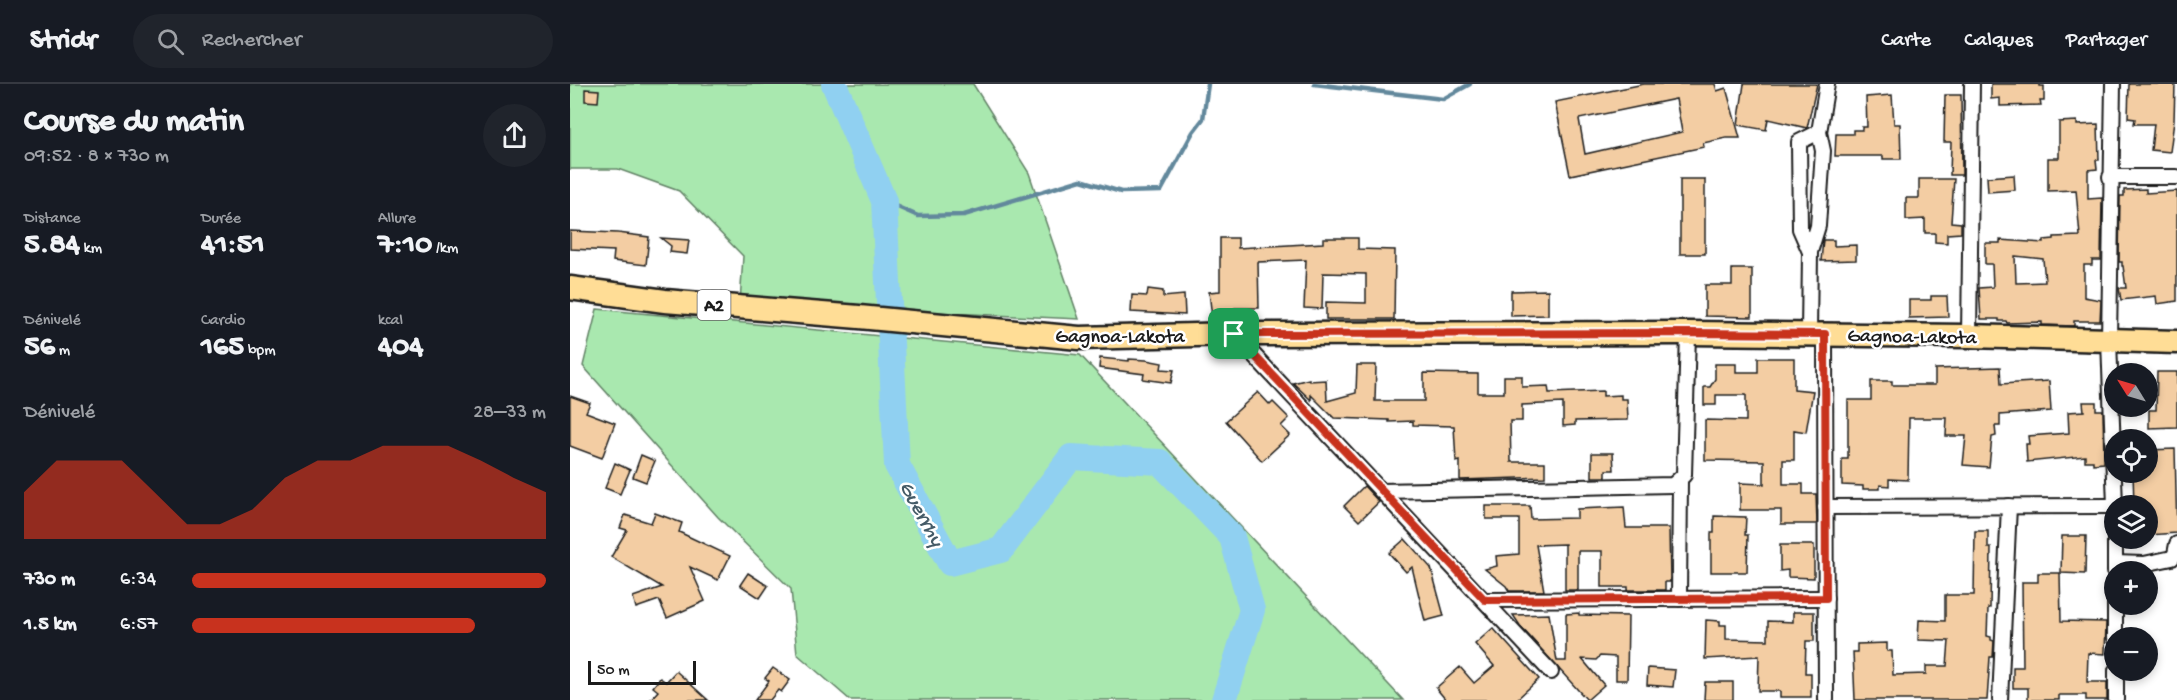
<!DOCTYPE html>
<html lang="fr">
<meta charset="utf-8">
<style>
body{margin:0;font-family:"Gochi Hand",sans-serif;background:#20242c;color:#f1f3f6;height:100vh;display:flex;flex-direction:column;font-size:22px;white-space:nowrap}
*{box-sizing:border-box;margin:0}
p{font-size:20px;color:#9ea1a6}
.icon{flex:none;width:33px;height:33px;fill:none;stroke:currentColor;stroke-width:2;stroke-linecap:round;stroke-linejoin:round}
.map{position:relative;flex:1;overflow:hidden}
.sheet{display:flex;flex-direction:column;background:#171b24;width:570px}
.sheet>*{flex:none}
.needle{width:39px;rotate:307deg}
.fabs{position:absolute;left:1534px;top:279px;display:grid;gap:12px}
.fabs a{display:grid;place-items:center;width:54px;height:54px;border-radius:50%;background:#171b24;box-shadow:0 3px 9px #0003;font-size:30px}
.scale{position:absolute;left:18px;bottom:15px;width:108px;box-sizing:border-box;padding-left:6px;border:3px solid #1c1c1c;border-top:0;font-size:16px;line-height:21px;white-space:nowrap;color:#1c1c1c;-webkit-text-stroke:4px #fff;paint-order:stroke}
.pin{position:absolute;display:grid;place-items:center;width:51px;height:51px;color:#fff;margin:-26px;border-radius:12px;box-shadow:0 3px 9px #0006}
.round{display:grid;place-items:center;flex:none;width:63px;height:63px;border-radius:32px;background:#20242c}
.overview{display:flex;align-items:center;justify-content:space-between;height:102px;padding:0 24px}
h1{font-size:33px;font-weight:800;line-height:45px}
.stats{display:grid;grid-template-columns:repeat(3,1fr);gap:9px;height:102px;padding:6px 24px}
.stats div{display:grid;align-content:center}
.stats b{font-size:30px;font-weight:800}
.stats small{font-size:16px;font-weight:400}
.stats p{font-size:16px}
.chart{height:168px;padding:12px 24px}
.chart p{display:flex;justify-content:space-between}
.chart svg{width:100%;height:108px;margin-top:6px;fill:#c8321e;opacity:.7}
ul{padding:0 24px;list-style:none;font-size:20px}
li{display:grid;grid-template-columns:96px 72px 1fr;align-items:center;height:45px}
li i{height:15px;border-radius:8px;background:#c8321e}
header{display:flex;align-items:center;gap:36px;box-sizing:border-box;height:84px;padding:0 30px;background:#171b24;border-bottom:2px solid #363941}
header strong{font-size:28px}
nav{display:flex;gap:33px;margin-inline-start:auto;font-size:21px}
.search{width:420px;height:54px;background:#20242c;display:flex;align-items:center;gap:15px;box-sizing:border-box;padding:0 21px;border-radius:33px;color:#9ea1a6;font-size:22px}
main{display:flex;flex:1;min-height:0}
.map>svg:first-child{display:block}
</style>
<header>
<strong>Stridr</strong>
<div class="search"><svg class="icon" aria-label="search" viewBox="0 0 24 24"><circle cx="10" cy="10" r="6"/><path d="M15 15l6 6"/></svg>Rechercher</div>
<nav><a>Carte</a><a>Calques</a><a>Partager</a></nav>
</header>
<main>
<section class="sheet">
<div class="overview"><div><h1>Course du matin</h1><p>09:52 · 8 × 730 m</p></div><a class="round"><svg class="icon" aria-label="share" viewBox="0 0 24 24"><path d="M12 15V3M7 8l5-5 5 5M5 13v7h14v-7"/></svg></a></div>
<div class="stats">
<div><p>Distance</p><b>5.84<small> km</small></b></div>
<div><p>Durée</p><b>41:51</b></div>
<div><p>Allure</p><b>7:10<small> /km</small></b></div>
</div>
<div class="stats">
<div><p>Dénivelé</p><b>56<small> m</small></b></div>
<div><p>Cardio</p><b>165<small> bpm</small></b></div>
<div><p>kcal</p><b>404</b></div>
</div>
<div class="chart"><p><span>Dénivelé</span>28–33 m</p>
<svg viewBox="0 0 160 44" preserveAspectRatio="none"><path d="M0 44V25L10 12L20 12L30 12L40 25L50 38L60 38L70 32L80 19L90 12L100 12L110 6L120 6L130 6L140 12L150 19L160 25V44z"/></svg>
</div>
<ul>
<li><b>730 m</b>6:34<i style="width:100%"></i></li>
<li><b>1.5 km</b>6:57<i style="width:80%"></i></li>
</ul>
</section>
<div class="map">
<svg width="1607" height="616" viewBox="0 0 1607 616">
<rect width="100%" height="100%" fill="#fff"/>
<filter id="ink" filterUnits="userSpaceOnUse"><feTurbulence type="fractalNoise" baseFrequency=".0167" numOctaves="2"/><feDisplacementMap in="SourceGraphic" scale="12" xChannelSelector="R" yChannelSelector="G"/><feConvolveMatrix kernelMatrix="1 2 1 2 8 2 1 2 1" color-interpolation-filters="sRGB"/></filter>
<g filter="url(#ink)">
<g fill="#a9e8af" stroke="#628266" stroke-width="1.5">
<path d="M0,0H403L459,89L509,235L170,219L173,172L109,107L48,85H0Z"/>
<path d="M27,225L510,271L833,616H280L227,570L221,505L148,433L13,282Z"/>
</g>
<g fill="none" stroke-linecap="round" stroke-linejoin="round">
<g stroke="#62889c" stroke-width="4.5">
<path d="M744,0L873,15L900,0"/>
<path d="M314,117L348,132L394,131L511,96L551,108L591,107L623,48L633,35L638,0"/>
</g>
<path stroke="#90d0f1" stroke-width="26" d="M264,0L314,117L327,381L380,479L431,466L501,373L590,378L662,453L682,526L654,616"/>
</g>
<g fill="#f3cda3" stroke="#1c1c1c" stroke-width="1.5" fill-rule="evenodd">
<path d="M1074,0H1145L1147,7L1156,4L1170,54H1156L1133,59L1134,63L1000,91L985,18ZM1106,15L1112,48L1015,70L1009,35Z"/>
<path d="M1174,0H1247L1237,44L1198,35L1196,46L1168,41Z"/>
<path d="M1421,0H1470V2H1474V17H1470L1471,21L1430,22V14L1421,15Z"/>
<path d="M1559,0H1605L1604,37L1600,68L1581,66L1584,40H1564L1565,35L1558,34Z"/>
<path d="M15,5L29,6L28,18L15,17Z"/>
<path d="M1322,11L1324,40H1330L1331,75H1313V72H1265L1266,50H1283V46H1292V43H1297L1296,13Z"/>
<path d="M1375,11H1391L1392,91H1380L1381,58H1374Z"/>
<path d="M1507,37V41L1528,40L1529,76H1526L1527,85L1518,86V115L1532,114L1531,176H1522V181H1514V213L1531,216L1530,237H1504V242L1472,241V238L1437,239L1436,237H1429V235H1411L1409,204L1423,203L1422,180H1415V159H1430V156L1474,159V156L1484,155V153L1510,152L1506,106L1478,107V74H1489V38ZM1445,172L1473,175L1475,198L1446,199Z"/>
<path d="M1444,91L1445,106L1418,108L1417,93Z"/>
<rect x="1110" y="95" width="25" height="75"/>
<path d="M1349,95H1384L1381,138L1391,139V149L1377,150V159L1365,158V149H1355V135L1336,136V114H1349Z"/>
<path d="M1576,105V109L1607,107V217L1587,220L1586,212L1551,216L1549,204H1556L1553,182H1552V178H1549L1550,112H1554V106Z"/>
<path d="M0,147L48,149L79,153L76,181L43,177L44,167L0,165Z"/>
<path d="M91,154L119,156L117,170L100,168L101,162Z"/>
<path d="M650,154H668V164L753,159V154H788V165L825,166L824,235H756V218L796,219V190L753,189L752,225L734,224L736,176L688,178L689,224H665L666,231L642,233L639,208L650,207Z"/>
<path d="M1253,156H1264V162L1286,161V176L1251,177Z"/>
<path d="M1162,185H1182V233L1135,232V201H1162Z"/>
<path d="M578,205L593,207V213L614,211L615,231L561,228L562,211L577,212Z"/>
<path d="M978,206V231L941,232V207Z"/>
<path d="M1361,212H1377L1378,233L1339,234V216H1361Z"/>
<path d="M530,274L559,277V275L576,276L592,279L591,285L604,286L601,299L573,295L574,290L529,284Z"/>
<path d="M1188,274H1224V305L1243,307L1236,348L1224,346V376H1213V400H1233V410H1246L1247,440H1211V426H1170V399L1194,400V377L1135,376V336L1176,337V311H1146V321H1134V303H1140L1145,295V280H1166V288H1188Z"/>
<path d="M787,281H806L805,317H854V289L908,290V309H934V292H952V303L978,302L979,309L1033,307V312L1051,311V315H1057L1058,336L1005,337V341L993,342V319L952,321V337H940L941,378H975V393L890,396V377L886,378L884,342L843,341V337L819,338V336L764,334L741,311V316L723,299L739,295V297L756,296L757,317L786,309Z"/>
<path d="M1430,283L1431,300L1479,297L1481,327L1430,331V342H1425L1426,352L1422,353L1419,383L1393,381L1396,352H1376L1377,334H1339L1338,396L1319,395V402L1310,401V405H1293V402L1272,401V375H1278V316H1301V297H1322V301H1365V285Z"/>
<path d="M1587,288H1607V343L1579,344V326H1586Z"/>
<path d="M688,308L700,321L703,318L719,334L711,342L720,351L692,377L656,337Z"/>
<path d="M0,312L20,319L16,328L45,339L32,374L0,362Z"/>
<path d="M1513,318H1526V326H1533L1534,379L1523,380V377H1515V372L1457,378L1456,360H1459L1458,352L1499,349L1498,328L1514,327Z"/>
<path d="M1605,365L1607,449L1578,451V422H1564L1563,388H1578V366Z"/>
<path d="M1022,369H1043L1044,386H1036V393H1022Z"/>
<path d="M71,371L85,377L76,398L63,393Z"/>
<path d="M45,379L60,386L50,410L35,404Z"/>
<path d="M794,402L809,418L789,437L774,422Z"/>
<path d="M916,422H960L961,435L1007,434V425L1054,423L1056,444H1099L1100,498H1095V506H1058V503H1032V467H1008V506H995V460L966,461L974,507H939L936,502L915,485L927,482L926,472L949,470V435H916Z"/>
<path d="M85,429L112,439L109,448L160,472L148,496L120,483L135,517L97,534L89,516L66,524L63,513L92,503L41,473L57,446L50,444L55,431L81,439Z"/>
<path d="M1144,432L1176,433L1175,451H1178L1177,488H1141V449H1144Z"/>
<path d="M1405,447H1418V464H1421L1420,524H1418L1417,552L1421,553V556L1424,557L1423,573H1420L1417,616H1285L1283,568H1287V560L1317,559V567H1322L1323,591L1356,590V582H1377L1379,557L1348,556L1349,536L1375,537V511H1404Z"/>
<path d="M1492,452H1516L1515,490L1491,489Z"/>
<path d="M835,455L861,484L874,532L855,537L842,483L836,488L819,469Z"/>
<path d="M1210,461H1244V494L1218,493V486L1210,487Z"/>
<path d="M178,489L198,502L190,514L170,501Z"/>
<path d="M1468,489H1490L1491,537L1536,538L1535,570L1518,569L1517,598H1537V616H1516V611H1489V616H1458V604H1443V583H1453L1452,498H1468Z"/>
<path d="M1223,528H1244V557H1236L1235,589H1241V613H1210V607H1188L1189,572L1135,575L1136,536L1150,537V541H1156V555L1198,556V537L1223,538Z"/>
<path d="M1009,529V531L1058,532L1057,596H1046V573L1030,572L1026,576L1012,575L1034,601L1017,616L951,543L943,531L979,530L987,577H996V530Z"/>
<path d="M923,544L969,595L946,616H876L866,604L890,583L904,599L924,582L905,560Z"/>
<path d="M203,584L220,596L211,608L208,606L200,616H185L199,597L195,594Z"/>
<path d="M1078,584L1105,586L1103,603L1077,601Z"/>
<path d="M106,587L138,616H80L88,607L83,603L90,594L96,598Z"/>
<path d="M1135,598H1163V616H1134Z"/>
</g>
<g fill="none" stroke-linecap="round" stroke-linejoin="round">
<g stroke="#1c1c1c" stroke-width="18">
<g id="minor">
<path d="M1543,0L1539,256L1545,422V488"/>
<path d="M1540,93H1607"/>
<path d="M1240,168L1230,145L1229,58L1249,48"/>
<path d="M664,250L981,588"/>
<path d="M1239,250L1240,168L1248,142L1253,67L1249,48L1257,0"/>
<path d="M1255,250L1256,616"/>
<path d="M1399,252L1402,0"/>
<path d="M811,407L1103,401L1114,391L1118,249"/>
<path d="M1255,423L1545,422"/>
<path d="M1545,479L1574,480L1602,474L1605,470L1607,460"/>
<path d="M1109,515L1110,397"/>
<path d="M915,516L1256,514"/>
<path d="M1545,520V554"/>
<path d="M1546,586V616"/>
<path d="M1430,616L1439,422"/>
</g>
</g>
<g stroke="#1c1c1c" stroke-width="27">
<path id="primary" d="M0,204L95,217L289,233L509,254L664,250L1118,249L1399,252L1607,258"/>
</g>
<use href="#minor" stroke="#fff" stroke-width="14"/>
<use href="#primary" stroke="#ffdd96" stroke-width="22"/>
</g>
</g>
<g fill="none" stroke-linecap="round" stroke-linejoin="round" filter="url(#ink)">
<g stroke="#fff" stroke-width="12">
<path id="route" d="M1118,249L1255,250L1256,514L915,516L664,250Z"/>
</g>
<use href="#route" stroke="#c8321e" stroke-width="8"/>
</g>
<g text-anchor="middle" stroke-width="5" stroke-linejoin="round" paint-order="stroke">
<rect fill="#fff" stroke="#606060" stroke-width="1.5" x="127.5" y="206" width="33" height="30" rx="4.5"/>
<g font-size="18" font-weight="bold" fill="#1c1c1c">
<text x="144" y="227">A2</text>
</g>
<g font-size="20" fill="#1c1c1c" stroke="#fff">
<text x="550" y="258">Gagnoa-Lakota</text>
<text transform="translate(1342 251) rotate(1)" y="7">Gagnoa-Lakota</text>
</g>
<g font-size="21" font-style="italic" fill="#455b67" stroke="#fff">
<text transform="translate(353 429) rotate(61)" y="7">Guerrhy</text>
</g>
</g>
</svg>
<div class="fabs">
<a><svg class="needle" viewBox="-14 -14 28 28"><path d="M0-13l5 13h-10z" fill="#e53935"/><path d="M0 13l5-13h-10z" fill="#9ea1a6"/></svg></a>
<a><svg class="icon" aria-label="locate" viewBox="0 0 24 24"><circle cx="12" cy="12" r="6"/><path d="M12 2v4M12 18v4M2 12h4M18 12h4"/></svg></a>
<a><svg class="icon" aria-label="layers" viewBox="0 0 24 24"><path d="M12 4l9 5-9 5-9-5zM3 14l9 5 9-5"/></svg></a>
<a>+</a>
<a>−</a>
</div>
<div class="scale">50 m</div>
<div class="pin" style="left:664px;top:250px;background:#1e9e55"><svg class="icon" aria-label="arrive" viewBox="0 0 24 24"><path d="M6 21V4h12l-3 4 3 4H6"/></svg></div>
</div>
</main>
